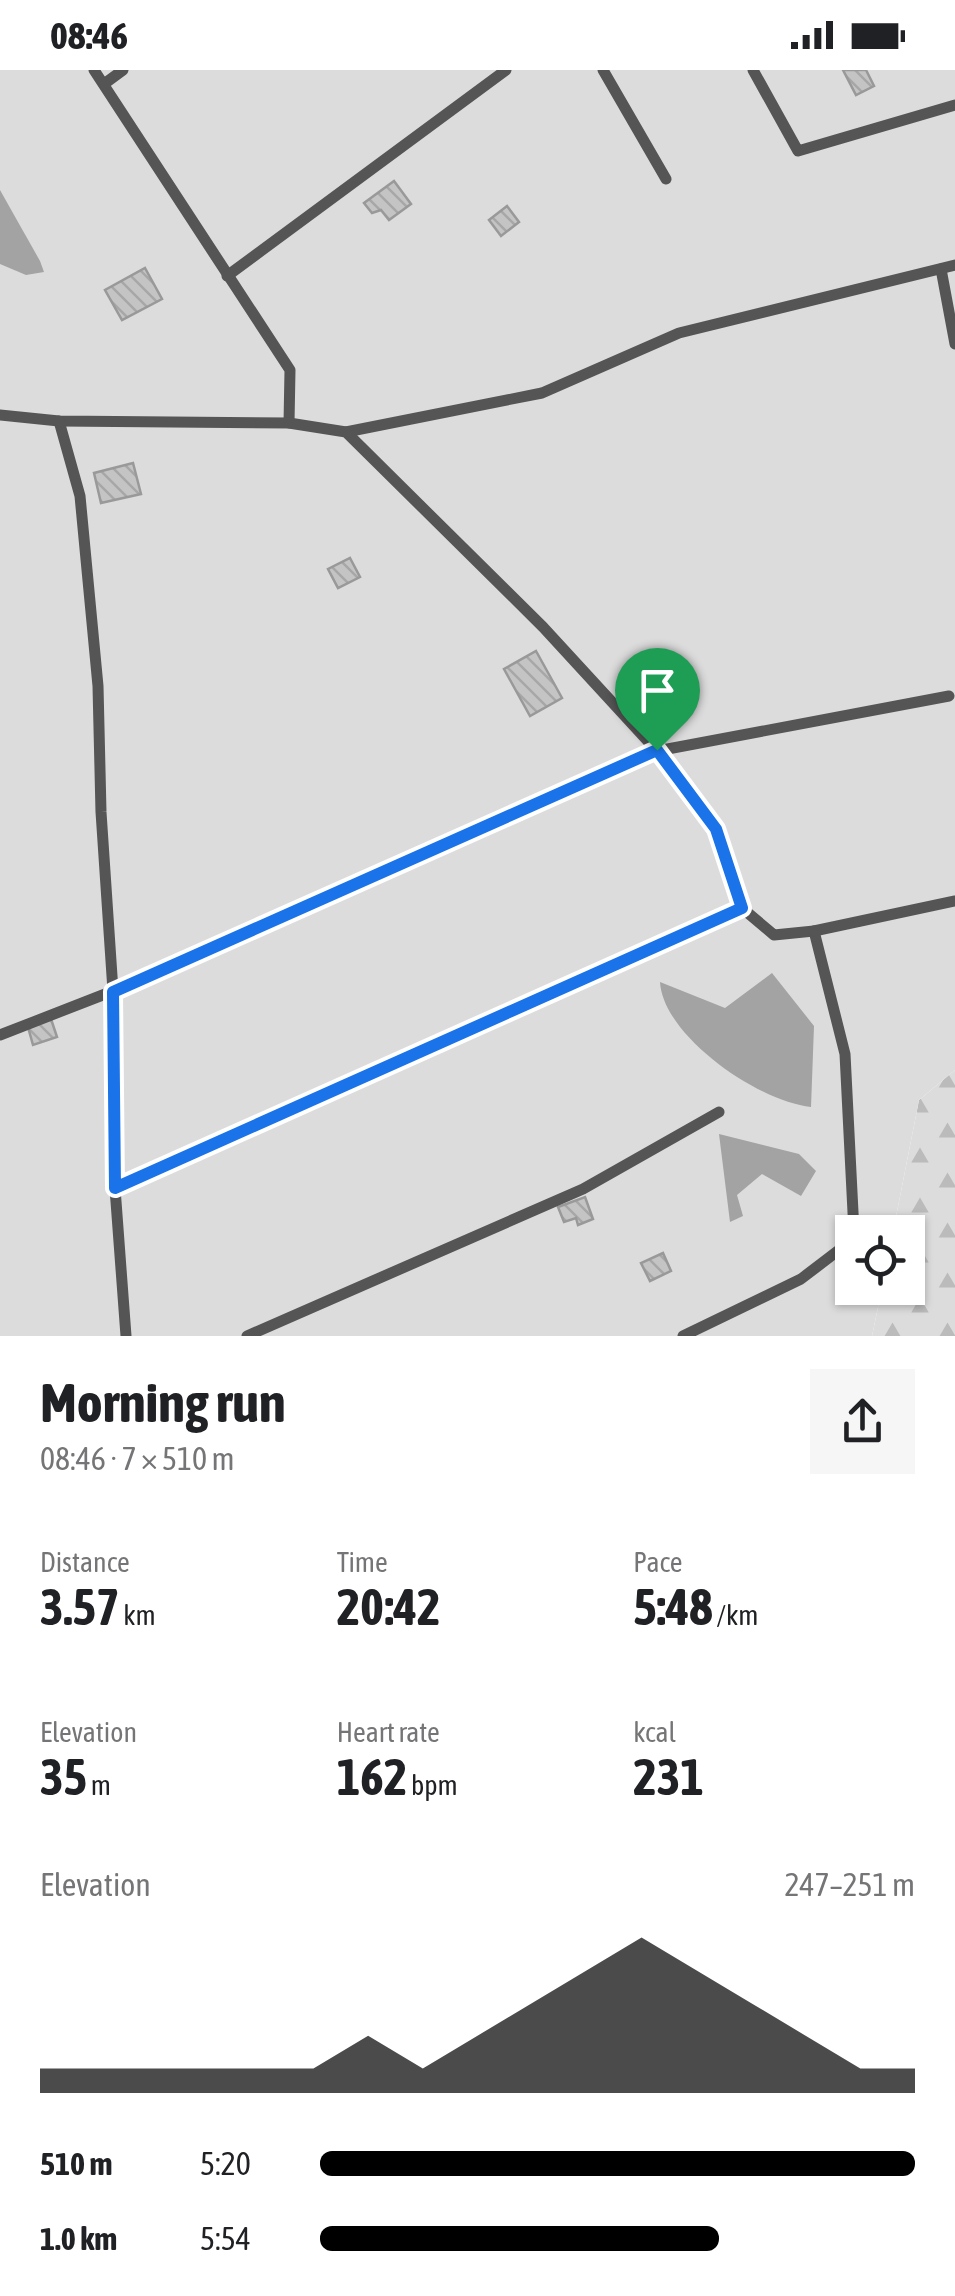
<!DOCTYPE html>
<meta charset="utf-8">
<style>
body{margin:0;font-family:"Asap Condensed",sans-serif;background:#f6f6f6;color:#202124;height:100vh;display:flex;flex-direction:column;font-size:38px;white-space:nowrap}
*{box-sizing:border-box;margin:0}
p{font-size:32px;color:#757577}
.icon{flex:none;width:55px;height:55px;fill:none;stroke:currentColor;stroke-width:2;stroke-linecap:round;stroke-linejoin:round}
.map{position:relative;height:1266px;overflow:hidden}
.sheet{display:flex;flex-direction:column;background:#fff;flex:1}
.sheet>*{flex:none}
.controls{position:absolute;left:835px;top:1145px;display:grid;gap:20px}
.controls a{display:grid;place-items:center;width:90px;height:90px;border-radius:0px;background:#fff;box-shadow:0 2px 8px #0004;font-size:50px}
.pin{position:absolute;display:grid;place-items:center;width:85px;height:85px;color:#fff;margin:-102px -42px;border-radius:50% 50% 50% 0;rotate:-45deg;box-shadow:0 0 10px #0007}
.pin .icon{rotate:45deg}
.round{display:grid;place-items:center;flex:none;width:105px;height:105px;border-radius:0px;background:#f6f6f6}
.headline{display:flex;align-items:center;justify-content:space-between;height:170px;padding:0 40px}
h1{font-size:55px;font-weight:700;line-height:75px}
.metrics{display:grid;grid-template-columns:repeat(3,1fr);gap:15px;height:170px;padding:10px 40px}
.metrics div{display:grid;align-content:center}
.metrics b{font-size:50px;font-weight:700}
.metrics small{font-size:28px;font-weight:400}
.metrics p{font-size:28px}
.chart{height:280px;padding:20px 40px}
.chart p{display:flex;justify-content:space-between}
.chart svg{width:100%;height:180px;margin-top:10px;fill:#000;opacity:.7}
ul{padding:0 40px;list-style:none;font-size:32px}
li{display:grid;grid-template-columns:160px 120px 1fr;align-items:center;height:75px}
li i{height:25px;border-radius:12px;background:#000}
.status{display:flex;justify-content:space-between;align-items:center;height:70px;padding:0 50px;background:#fff;direction:ltr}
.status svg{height:28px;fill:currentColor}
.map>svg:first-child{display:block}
</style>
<div class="status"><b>08:46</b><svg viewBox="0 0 49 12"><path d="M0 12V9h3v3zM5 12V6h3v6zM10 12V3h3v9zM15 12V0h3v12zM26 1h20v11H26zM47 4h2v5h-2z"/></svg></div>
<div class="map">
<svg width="955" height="1266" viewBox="0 0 955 1266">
<defs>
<pattern id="forest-firs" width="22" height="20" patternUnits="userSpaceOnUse" patternTransform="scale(2.5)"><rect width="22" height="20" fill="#dcdcdc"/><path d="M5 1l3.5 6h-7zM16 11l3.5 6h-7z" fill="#bbb"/></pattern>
<pattern id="building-back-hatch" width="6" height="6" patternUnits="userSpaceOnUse" patternTransform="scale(2.5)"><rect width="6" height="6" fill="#c4c4c4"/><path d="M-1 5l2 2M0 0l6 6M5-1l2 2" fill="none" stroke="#a7a7a7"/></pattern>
</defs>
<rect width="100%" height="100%" fill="#fff"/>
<path fill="url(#forest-firs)" d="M955,1000V1266H872L882,1218H908V1162H893L919,1030Z"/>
<path fill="#dcdcdc" d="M0,0H955V1000L919,1030L893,1162H852V1218H882L872,1266H0Z"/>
<g fill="#a3a3a3">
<path d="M0,120L40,191L44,202L26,205L0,194Z"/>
<path d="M772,903L814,956L811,1037C759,1032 663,966 660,912L725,938Z"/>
<path d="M719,1064L799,1084L816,1101L801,1126L762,1104L737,1125L743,1146L730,1152Z"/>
</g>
<g fill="url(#building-back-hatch)" stroke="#999" stroke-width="2.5">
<path d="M843,0H866L874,16L856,25Z"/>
<path d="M394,111L411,134L389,150L381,140L372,143L364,133Z"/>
<path d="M507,136L519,152L501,166L489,150Z"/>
<path d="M145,198L162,229L122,250L105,220Z"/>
<path d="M133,393L141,424L101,433L94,403Z"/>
<path d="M350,488L360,507L338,518L328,499Z"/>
<path d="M536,581L562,628L530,646L504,599Z"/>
<path d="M51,949L57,967L33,975L28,957Z"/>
<path d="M585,1127L593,1149L578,1155L576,1148L564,1152L558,1137Z"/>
<path d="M663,1183L671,1201L650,1211L641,1193Z"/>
</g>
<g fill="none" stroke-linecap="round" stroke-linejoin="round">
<g stroke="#555" stroke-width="11">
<path d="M94,0L290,300L289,353"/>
<path d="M603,0L666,109"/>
<path d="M753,0L798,81L955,35"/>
<path d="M104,14L123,0"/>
<path d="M941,199L955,274"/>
<path d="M227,206L506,0"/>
<path d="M0,345L59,351L289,353L346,362L543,557L657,681L716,759L742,838L774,865L814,861L845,984L854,1162"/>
<path d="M59,351L80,426L98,616L101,742L113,921L115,1118L126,1266"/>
<path d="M346,362L542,323L679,263L955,195"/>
<path d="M814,861L955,831"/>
<path d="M0,965L113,921L657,681L949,626"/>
<path d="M115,1118L742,838"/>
<path d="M247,1266L583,1119L719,1042"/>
<path d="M683,1266L801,1209L852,1170"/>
</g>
</g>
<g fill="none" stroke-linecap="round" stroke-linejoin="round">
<g stroke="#fff" stroke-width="20">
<path id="route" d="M657,680L716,759L742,838L115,1118L113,922Z"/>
</g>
<use href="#route" stroke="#1a73e8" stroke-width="12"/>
</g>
</svg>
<div class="controls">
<a><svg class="icon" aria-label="locate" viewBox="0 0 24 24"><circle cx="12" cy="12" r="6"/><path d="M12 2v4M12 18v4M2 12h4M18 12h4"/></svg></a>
</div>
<div class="pin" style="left:657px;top:680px;background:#1e9e55"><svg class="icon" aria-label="arrive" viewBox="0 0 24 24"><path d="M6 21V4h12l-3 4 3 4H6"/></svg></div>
</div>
<section class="sheet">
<div class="headline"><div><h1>Morning run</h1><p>08:46 · 7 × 510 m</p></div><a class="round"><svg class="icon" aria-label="share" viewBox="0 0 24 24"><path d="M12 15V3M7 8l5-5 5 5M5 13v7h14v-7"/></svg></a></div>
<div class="metrics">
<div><p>Distance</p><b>3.57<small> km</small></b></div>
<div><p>Time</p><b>20:42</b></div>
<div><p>Pace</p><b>5:48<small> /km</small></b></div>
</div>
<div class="metrics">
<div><p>Elevation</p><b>35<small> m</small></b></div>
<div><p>Heart rate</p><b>162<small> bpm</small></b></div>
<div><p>kcal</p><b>231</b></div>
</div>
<div class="chart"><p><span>Elevation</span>247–251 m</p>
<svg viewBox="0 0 160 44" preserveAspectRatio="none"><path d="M0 44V38L10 38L20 38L30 38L40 38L50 38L60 30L70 38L80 30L90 22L100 14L110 6L120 14L130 22L140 30L150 38L160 38V44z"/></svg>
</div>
<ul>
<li><b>510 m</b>5:20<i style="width:100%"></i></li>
<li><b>1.0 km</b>5:54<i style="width:67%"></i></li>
</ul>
</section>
